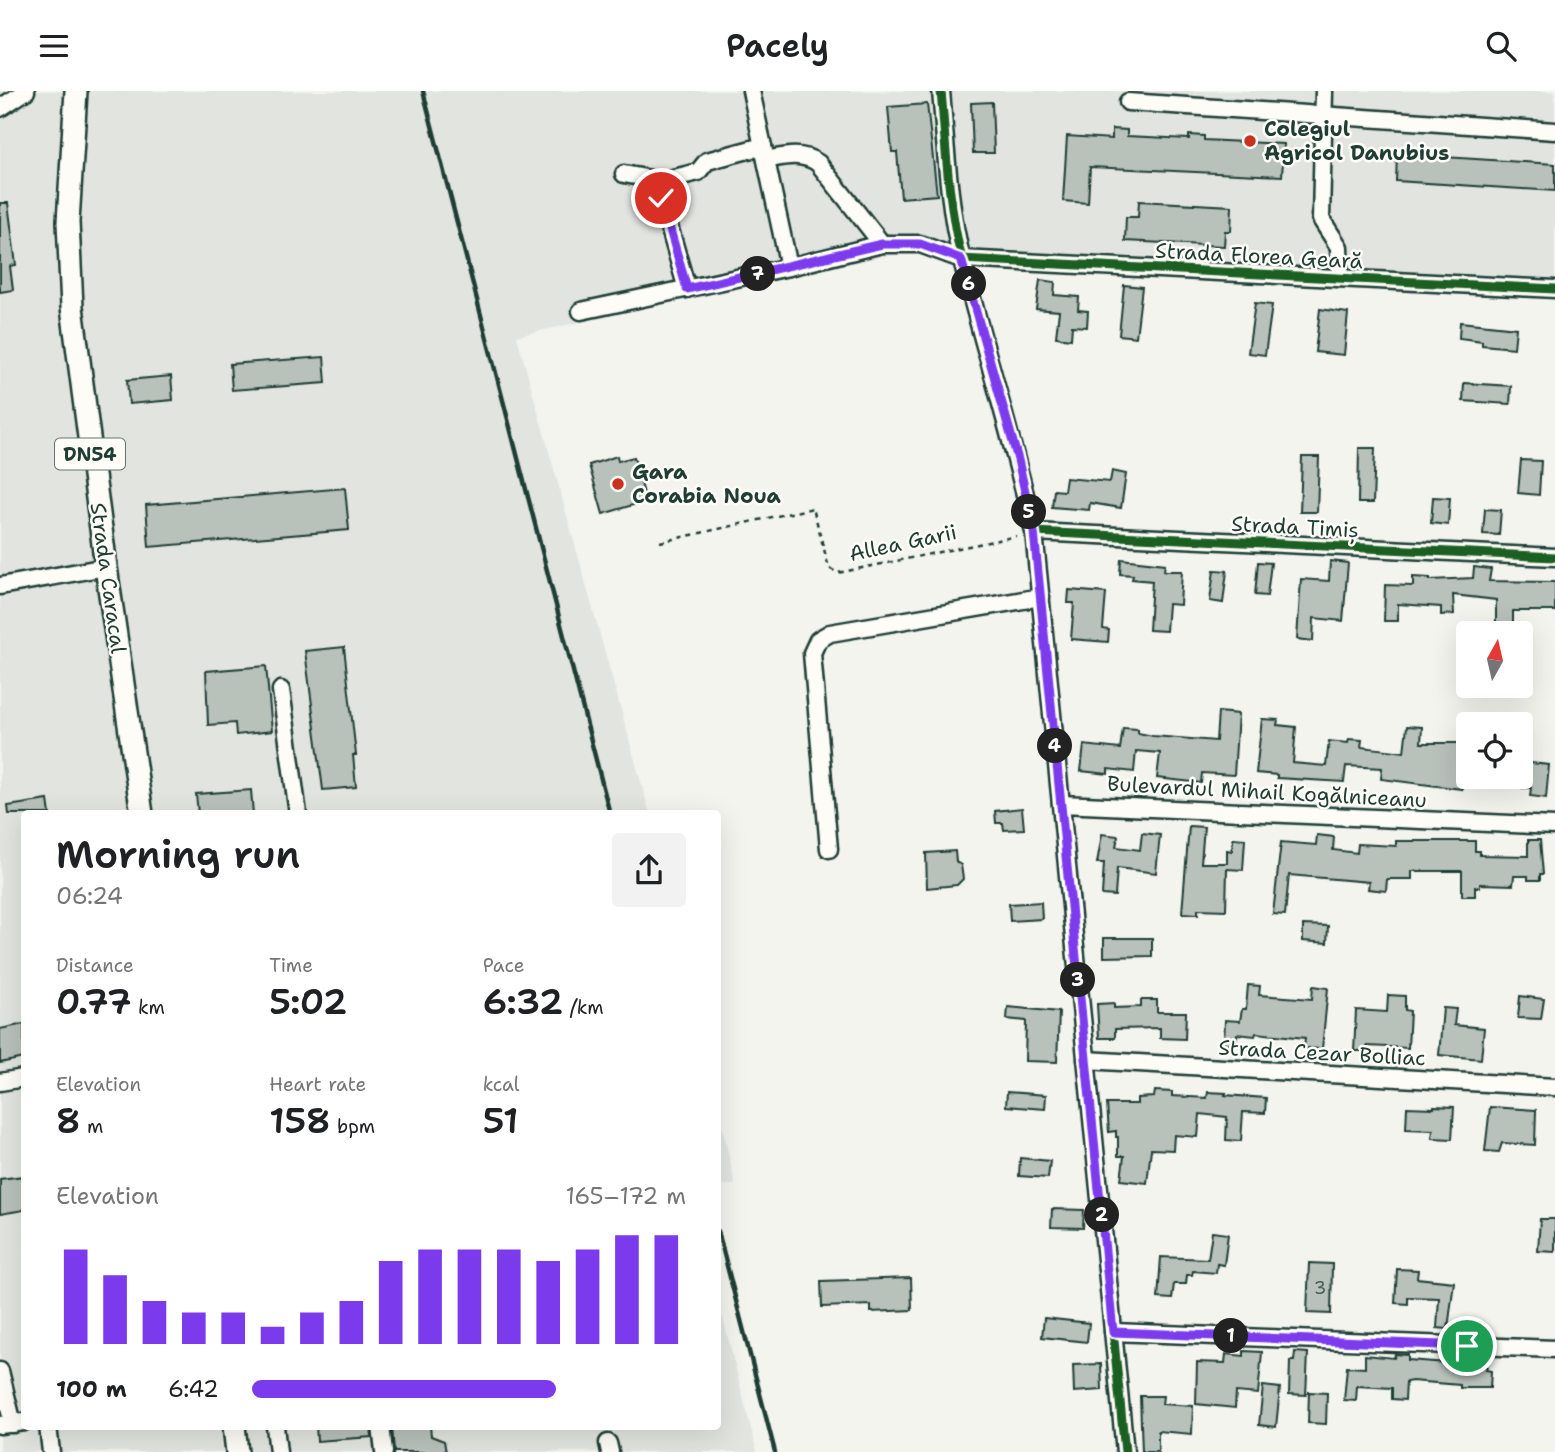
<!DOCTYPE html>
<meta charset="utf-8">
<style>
body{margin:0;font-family:"Shantell Sans",sans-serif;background:#f2f2f2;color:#202124;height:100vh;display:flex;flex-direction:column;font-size:26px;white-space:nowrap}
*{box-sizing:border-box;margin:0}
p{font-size:23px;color:#757577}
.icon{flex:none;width:38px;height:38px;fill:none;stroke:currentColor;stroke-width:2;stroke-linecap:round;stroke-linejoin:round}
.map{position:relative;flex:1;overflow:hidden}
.drawer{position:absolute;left:21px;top:719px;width:700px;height:620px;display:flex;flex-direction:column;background:#fff;border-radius:7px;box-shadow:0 7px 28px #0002}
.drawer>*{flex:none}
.needle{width:46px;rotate:8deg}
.controls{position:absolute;left:1456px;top:530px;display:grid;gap:14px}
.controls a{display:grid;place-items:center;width:77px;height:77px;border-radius:7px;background:#fff;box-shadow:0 7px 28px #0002;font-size:35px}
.pin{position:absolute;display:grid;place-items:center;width:60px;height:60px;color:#fff;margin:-30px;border:4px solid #fff;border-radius:50%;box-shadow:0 2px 7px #0007}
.km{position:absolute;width:35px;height:35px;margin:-18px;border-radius:50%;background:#222;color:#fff;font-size:19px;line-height:35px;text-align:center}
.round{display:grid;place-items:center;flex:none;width:74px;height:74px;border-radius:7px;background:#f2f2f2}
.head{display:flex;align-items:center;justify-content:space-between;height:119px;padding:0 35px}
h1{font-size:38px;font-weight:600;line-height:52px}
.metrics{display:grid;grid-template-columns:repeat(3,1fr);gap:10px;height:119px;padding:7px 35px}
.metrics div{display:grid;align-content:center}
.metrics b{font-size:35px;font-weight:600}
.metrics small{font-size:19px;font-weight:400}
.metrics p{font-size:19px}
.chart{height:196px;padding:14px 35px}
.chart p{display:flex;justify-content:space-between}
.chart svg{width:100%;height:126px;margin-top:7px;stroke:#7c3aed;stroke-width:6}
ul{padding:0 35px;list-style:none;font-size:23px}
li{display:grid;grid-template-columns:112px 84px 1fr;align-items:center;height:52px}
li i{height:18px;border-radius:9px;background:#7c3aed}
header{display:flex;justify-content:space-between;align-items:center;height:91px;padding:0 35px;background:#fff;font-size:32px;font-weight:600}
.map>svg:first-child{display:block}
</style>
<header><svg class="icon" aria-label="menu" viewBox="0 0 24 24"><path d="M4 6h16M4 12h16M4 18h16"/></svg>Pacely<svg class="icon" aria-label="search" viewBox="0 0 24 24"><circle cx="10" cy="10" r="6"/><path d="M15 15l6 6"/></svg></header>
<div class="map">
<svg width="1555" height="1361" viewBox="0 0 1555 1361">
<rect width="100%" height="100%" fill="#f4f4ef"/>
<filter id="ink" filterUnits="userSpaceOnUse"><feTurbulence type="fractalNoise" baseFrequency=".0143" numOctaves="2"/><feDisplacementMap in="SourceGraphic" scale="14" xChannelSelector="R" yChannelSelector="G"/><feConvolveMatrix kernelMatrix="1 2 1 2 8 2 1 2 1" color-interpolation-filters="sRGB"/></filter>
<g filter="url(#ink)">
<g fill="#e2e5df">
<path d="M0,0H933L954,150L517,245L650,723H24V1335H718V1207L757,1361H0Z"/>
<path d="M941,0H1555V198L961,168Z"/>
<path d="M718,1015L735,1094H718Z"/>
</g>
<g fill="#b9c1bb" stroke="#1f3d34" stroke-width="2">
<path d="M992,11L994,62H973L971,12Z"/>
<path d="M927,13L937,104L901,107L897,61H892L888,16Z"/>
<path d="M1112,38L1127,39V45L1189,48V44L1204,45V49L1284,53L1282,85L1090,76L1088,112L1063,110L1067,45L1112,48Z"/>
<path d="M1397,63L1555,73V100L1396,90Z"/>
<path d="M1139,110L1232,115L1231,140H1225L1224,155L1125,150L1126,126H1138Z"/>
<path d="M0,112H8L16,174L10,175L13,199L0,201Z"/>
<path d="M1040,189L1055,191L1054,204L1079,206L1078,219L1088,220L1087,236L1072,235L1071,248L1056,246L1059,220L1036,218Z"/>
<path d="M1124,194L1142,196L1136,246L1119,244Z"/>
<path d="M1255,212L1272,214L1265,264L1248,262Z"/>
<path d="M1320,218L1348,222L1344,264L1315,261Z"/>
<path d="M1460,231L1516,237L1514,257L1482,254V250L1459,247Z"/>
<path d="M324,266L326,292L232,299L230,273Z"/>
<path d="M171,285L173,309L129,313L127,289Z"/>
<path d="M1464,292L1511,295L1510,313L1463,310Z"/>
<path d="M1359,357H1375L1373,412H1358Z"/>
<path d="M617,365L618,370L634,366L646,410L603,423L589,374Z"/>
<path d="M1302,366H1319L1317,421H1300Z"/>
<path d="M1521,369L1541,370L1539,404L1518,402Z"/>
<path d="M1112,380L1126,383L1121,417L1090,412L1089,419L1052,416L1054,399L1064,400L1066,387L1110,391Z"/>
<path d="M345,397L349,439L149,456L146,414Z"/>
<path d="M1433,406L1450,407L1448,434L1431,432Z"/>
<path d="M1485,418L1501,419L1499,444L1483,443Z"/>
<path d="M1121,468L1165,473L1164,480H1182L1180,514L1168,513L1166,540L1149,539L1152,490L1132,488L1133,484L1120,483Z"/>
<path d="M1330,470L1348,472L1343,530L1314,527L1313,550L1297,548L1301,488L1329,490Z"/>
<path d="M1258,471L1271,472L1267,505L1255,504Z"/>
<path d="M1474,476L1491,478L1489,490L1555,491V520H1513V541L1496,540V509L1453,504L1454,523L1441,524V516L1398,513V530H1384L1385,494L1413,495V486L1430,487V489L1473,487Z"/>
<path d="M1214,479L1227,480L1223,512L1210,510Z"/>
<path d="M1069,499L1106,502L1103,538L1109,539L1108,551L1071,548L1074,512H1068Z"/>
<path d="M344,556L356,664H353L356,696L323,699L305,560Z"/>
<path d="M266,575L272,640L236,644L235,632L208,634L206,580Z"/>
<path d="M1218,621L1238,623L1234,684L1202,682L1201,692L1157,687L1160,662L1136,660L1134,681L1108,678V683L1081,680L1084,654L1120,658L1123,637L1138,638V642L1153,645L1216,650Z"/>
<path d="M1262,628L1278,629L1277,634L1296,636L1293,672L1326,675L1329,650L1348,652L1349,648L1362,649L1361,656L1404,661L1407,635L1422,636L1421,652H1468V667H1466V685H1462V698L1381,688L1382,677L1346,675L1344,691L1277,687V684L1256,682Z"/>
<path d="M1521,671L1549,674L1546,707L1530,705L1531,697H1522Z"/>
<path d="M251,699L253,723H198L196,703Z"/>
<path d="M48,709L50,723H9L8,715Z"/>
<path d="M1022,717L1024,738L1004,739L1003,732H996L995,720Z"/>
<path d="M1189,735L1204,736L1201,772H1227V759L1232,760L1233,747L1245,748L1243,779L1227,778L1226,819L1198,818V823L1182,822Z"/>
<path d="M1142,742L1160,744L1156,782L1117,777L1115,805L1102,804L1104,772H1097L1102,743L1118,745L1116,756L1140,759Z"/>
<path d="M1317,744L1334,746L1333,759L1357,762L1358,753L1396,755V750H1475V760H1480V764L1528,765V749H1540L1543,783H1540V789H1528V785H1514L1513,794L1480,793V796H1475V805H1462V780H1412V788H1387L1386,800L1368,798L1369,791L1289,784L1285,824L1273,823L1281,751L1316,754Z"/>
<path d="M955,760L956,771L961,774L963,788L957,794L927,797L926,762Z"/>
<path d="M1041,811L1042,828L1010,830L1009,813Z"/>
<path d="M1303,834L1328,835L1327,852L1303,850Z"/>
<path d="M1104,847H1152V865L1104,866Z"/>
<path d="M1248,894L1260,895L1259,904L1312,908L1313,895L1328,897L1322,958L1304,957L1305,947L1256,942L1255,945L1237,943L1236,953H1224L1225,929L1240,930L1242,918H1246Z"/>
<path d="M1388,904L1405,905V919L1410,920L1408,957L1367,955V960H1354L1356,919L1387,921Z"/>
<path d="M1520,905L1544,908L1541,928L1518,927Z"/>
<path d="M1141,909H1157V921H1186L1185,948L1160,947V937L1115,938V947H1099L1097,913L1114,912V917L1141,916Z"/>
<path d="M1008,916L1059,921L1057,971L1025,970L1026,930L1007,928Z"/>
<path d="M1443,917L1456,918L1454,934L1484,937L1481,968L1439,964Z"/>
<path d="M24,933V967L0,972V938Z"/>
<path d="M1155,1000L1172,1001V1005L1207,1007L1208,1001L1226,1002L1225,1004L1266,1007L1265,1022L1243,1021L1241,1050L1226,1049L1227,1026L1200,1023L1198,1046L1174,1044L1173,1059L1151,1058L1147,1092L1121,1089L1124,1065H1118V1046H1116V1040L1109,1041L1107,1013H1137V1007L1154,1006Z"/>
<path d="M1007,1001L1046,1004L1045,1018L1006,1015Z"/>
<path d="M1434,1015L1454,1016L1452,1048L1432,1047L1433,1039L1406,1038L1407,1016L1434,1017Z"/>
<path d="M1490,1016L1536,1019L1535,1054L1502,1052L1499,1061L1485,1060Z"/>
<path d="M1020,1067L1050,1070L1048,1087L1019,1085Z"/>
<path d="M24,1085V1119L0,1123V1088Z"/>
<path d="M1052,1118L1084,1119L1083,1137L1051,1136Z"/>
<path d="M1540,1128H1555V1161L1538,1160Z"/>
<path d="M1212,1141L1228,1143L1224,1174L1217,1173L1216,1182L1193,1180L1192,1184H1187L1186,1193H1174L1172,1208L1158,1207L1161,1166L1208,1168Z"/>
<path d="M1309,1172L1332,1173L1331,1223L1307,1222Z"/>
<path d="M1397,1178L1418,1179L1417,1187L1454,1191L1448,1238L1437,1237L1439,1207L1408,1206V1213L1395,1212Z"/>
<path d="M911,1187L912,1219L871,1221V1214L822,1216L821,1190Z"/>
<path d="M1044,1227L1089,1232L1087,1251L1042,1246Z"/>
<path d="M1244,1260L1262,1261L1258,1303L1236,1301L1235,1317L1196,1313L1197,1271L1225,1272L1226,1263L1244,1265Z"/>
<path d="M1295,1261L1308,1262L1306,1304L1289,1303L1290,1270H1294Z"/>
<path d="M1395,1263L1408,1264V1269L1487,1275L1486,1279L1491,1280L1490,1297H1460V1294L1412,1290L1406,1291L1405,1309L1392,1308V1297L1357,1295L1356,1310L1344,1309L1347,1276L1365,1277V1264L1394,1267Z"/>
<path d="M1101,1273L1102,1299L1074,1301L1073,1274Z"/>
<path d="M1263,1295L1280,1297L1276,1336L1259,1334Z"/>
<path d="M1309,1301L1327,1302L1326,1333L1308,1332Z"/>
<path d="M1140,1305H1163L1162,1313L1193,1315L1192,1343L1158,1340V1361H1142Z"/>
<path d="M316,1335H371L372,1346L317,1350Z"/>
<path d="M392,1335H430L431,1345L444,1350L446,1361H394Z"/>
</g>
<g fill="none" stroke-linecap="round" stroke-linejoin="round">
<g stroke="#1f3d34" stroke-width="21">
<g id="minor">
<path d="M751,0L789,176"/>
<path d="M941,0C946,56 948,114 962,169C985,260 1013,349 1034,441L1125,1361"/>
<path d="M1324,0L1321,128L1339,156L1340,187"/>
<path d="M1128,11L1555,40"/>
<path d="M0,17L26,0"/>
<path d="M766,69C786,65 801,61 818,72L882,153"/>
<path d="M624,83L662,90L698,81L707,70L763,55"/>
<path d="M662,90L661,107L687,198"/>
<path d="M581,220L789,176L882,153H920L961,168L1555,198"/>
<path d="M1034,441L1555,466"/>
<path d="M0,495L106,476"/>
<path d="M281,599L298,723"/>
<path d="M1061,713L1555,735"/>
<path d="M829,758L812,562L818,549L830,542L1041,506"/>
<path d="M1086,969L1555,996"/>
<path d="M0,991L24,987"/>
<path d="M1113,1241L1555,1258"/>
<path d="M0,1280L13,1333"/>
<path d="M0,1334L24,1331"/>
<path d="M48,1335L51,1361"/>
<path d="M275,1335L278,1361"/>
<path d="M381,1335L384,1361"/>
<path d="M608,1352L610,1361"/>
</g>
</g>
<g stroke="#1f3d34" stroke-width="26">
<g id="major">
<path d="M76,0L68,131L72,216L106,476L142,723"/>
<path d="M234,1335L237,1361"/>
</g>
</g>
<path stroke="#1f3d34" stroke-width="2.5" stroke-dasharray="5 5" stroke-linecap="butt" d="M660,451L813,417L829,477L838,482L1017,445"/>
<use href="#minor" stroke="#fdfcf7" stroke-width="16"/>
<use href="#major" stroke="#fdfcf7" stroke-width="21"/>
<g stroke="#1f3d34" stroke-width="4.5">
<path d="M423,0L610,723"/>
<path d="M718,1140L775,1361"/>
</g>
<g stroke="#fdfcf7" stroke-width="13">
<g id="cycleway">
<path d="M941,0C946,56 948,114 962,169C985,260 1013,349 1034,441L1125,1361"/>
<path d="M961,168L1555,198"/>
<path d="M1034,441L1555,466"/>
</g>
</g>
<use href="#cycleway" stroke="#1b5e20" stroke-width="9"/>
</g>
</g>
<g fill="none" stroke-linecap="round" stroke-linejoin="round" filter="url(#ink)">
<g stroke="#fff" stroke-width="14">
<path id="route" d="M661,107L687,198L882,153H920L961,168L1018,369L1034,441L1113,1241L1467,1255"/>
</g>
<use href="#route" stroke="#7c3aed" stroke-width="9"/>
</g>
<g fill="#c8321e" stroke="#fdfcf7" stroke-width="2.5">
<circle cx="1250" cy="50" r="7"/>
<circle cx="618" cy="393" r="7"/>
</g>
<g text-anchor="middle" stroke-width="5" stroke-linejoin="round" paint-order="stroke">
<g font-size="18" fill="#465e56">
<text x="1320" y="1203">3</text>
</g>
<rect fill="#fdfcf7" stroke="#62766e" stroke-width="2" x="55" y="347.5" width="70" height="31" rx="5"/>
<g font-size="19" font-weight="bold" fill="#1f3d34">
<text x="90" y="370">DN54</text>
</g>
<g font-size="21" font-weight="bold" fill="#1f3d34" stroke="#fdfcf7" text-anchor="start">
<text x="1264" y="45">Colegiul<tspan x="1264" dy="24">Agricol Danubius</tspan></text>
<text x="632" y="388">Gara<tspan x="632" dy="24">Corabia Noua</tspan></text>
</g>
<g font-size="21" fill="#1f3d34" stroke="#fdfcf7">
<text transform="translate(1259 165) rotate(3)" y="7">Strada Florea Geară</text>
<text transform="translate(1295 436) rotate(3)" y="7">Strada Timiș</text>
<text transform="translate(903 452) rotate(-12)" y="7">Allea Garii</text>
<text transform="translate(108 487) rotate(82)" y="7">Strada Caracal</text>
<text transform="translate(1267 701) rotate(3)" y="7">Bulevardul Mihail Kogălniceanu</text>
<text transform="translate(1322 962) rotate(3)" y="7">Strada Cezar Bolliac</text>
</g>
</g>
</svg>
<div class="controls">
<a><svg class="needle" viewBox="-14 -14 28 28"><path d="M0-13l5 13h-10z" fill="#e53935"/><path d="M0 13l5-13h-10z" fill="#757577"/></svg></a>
<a><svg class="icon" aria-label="locate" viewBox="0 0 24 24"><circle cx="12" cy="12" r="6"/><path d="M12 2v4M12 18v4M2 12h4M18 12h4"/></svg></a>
</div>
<div class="pin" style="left:1467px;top:1255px;background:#1e9e55"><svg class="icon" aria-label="arrive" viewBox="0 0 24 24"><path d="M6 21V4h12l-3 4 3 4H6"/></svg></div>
<div class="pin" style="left:661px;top:107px;background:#d93025"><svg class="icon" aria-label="check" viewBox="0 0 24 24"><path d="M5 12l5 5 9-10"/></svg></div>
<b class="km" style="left:1231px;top:1245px">1</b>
<b class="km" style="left:1102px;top:1124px">2</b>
<b class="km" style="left:1078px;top:889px">3</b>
<b class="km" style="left:1055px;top:655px">4</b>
<b class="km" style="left:1029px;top:421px">5</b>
<b class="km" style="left:969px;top:193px">6</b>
<b class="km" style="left:758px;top:183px">7</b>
<section class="drawer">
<div class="head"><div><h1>Morning run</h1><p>06:24</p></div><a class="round"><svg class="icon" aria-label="share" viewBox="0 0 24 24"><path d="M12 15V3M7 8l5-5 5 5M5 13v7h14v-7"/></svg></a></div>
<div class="metrics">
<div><p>Distance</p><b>0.77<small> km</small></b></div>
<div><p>Time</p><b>5:02</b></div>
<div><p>Pace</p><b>6:32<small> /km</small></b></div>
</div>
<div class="metrics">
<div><p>Elevation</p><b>8<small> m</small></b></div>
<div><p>Heart rate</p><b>158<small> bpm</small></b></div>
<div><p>kcal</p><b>51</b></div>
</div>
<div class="chart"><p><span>Elevation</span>165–172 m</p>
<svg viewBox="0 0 160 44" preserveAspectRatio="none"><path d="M5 44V11M15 44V20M25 44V29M35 44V33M45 44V33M55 44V38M65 44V33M75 44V29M85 44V15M95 44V11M105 44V11M115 44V11M125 44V15M135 44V11M145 44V6M155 44V6"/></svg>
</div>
<ul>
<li><b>100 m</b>6:42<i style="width:70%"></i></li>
</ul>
</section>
</div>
